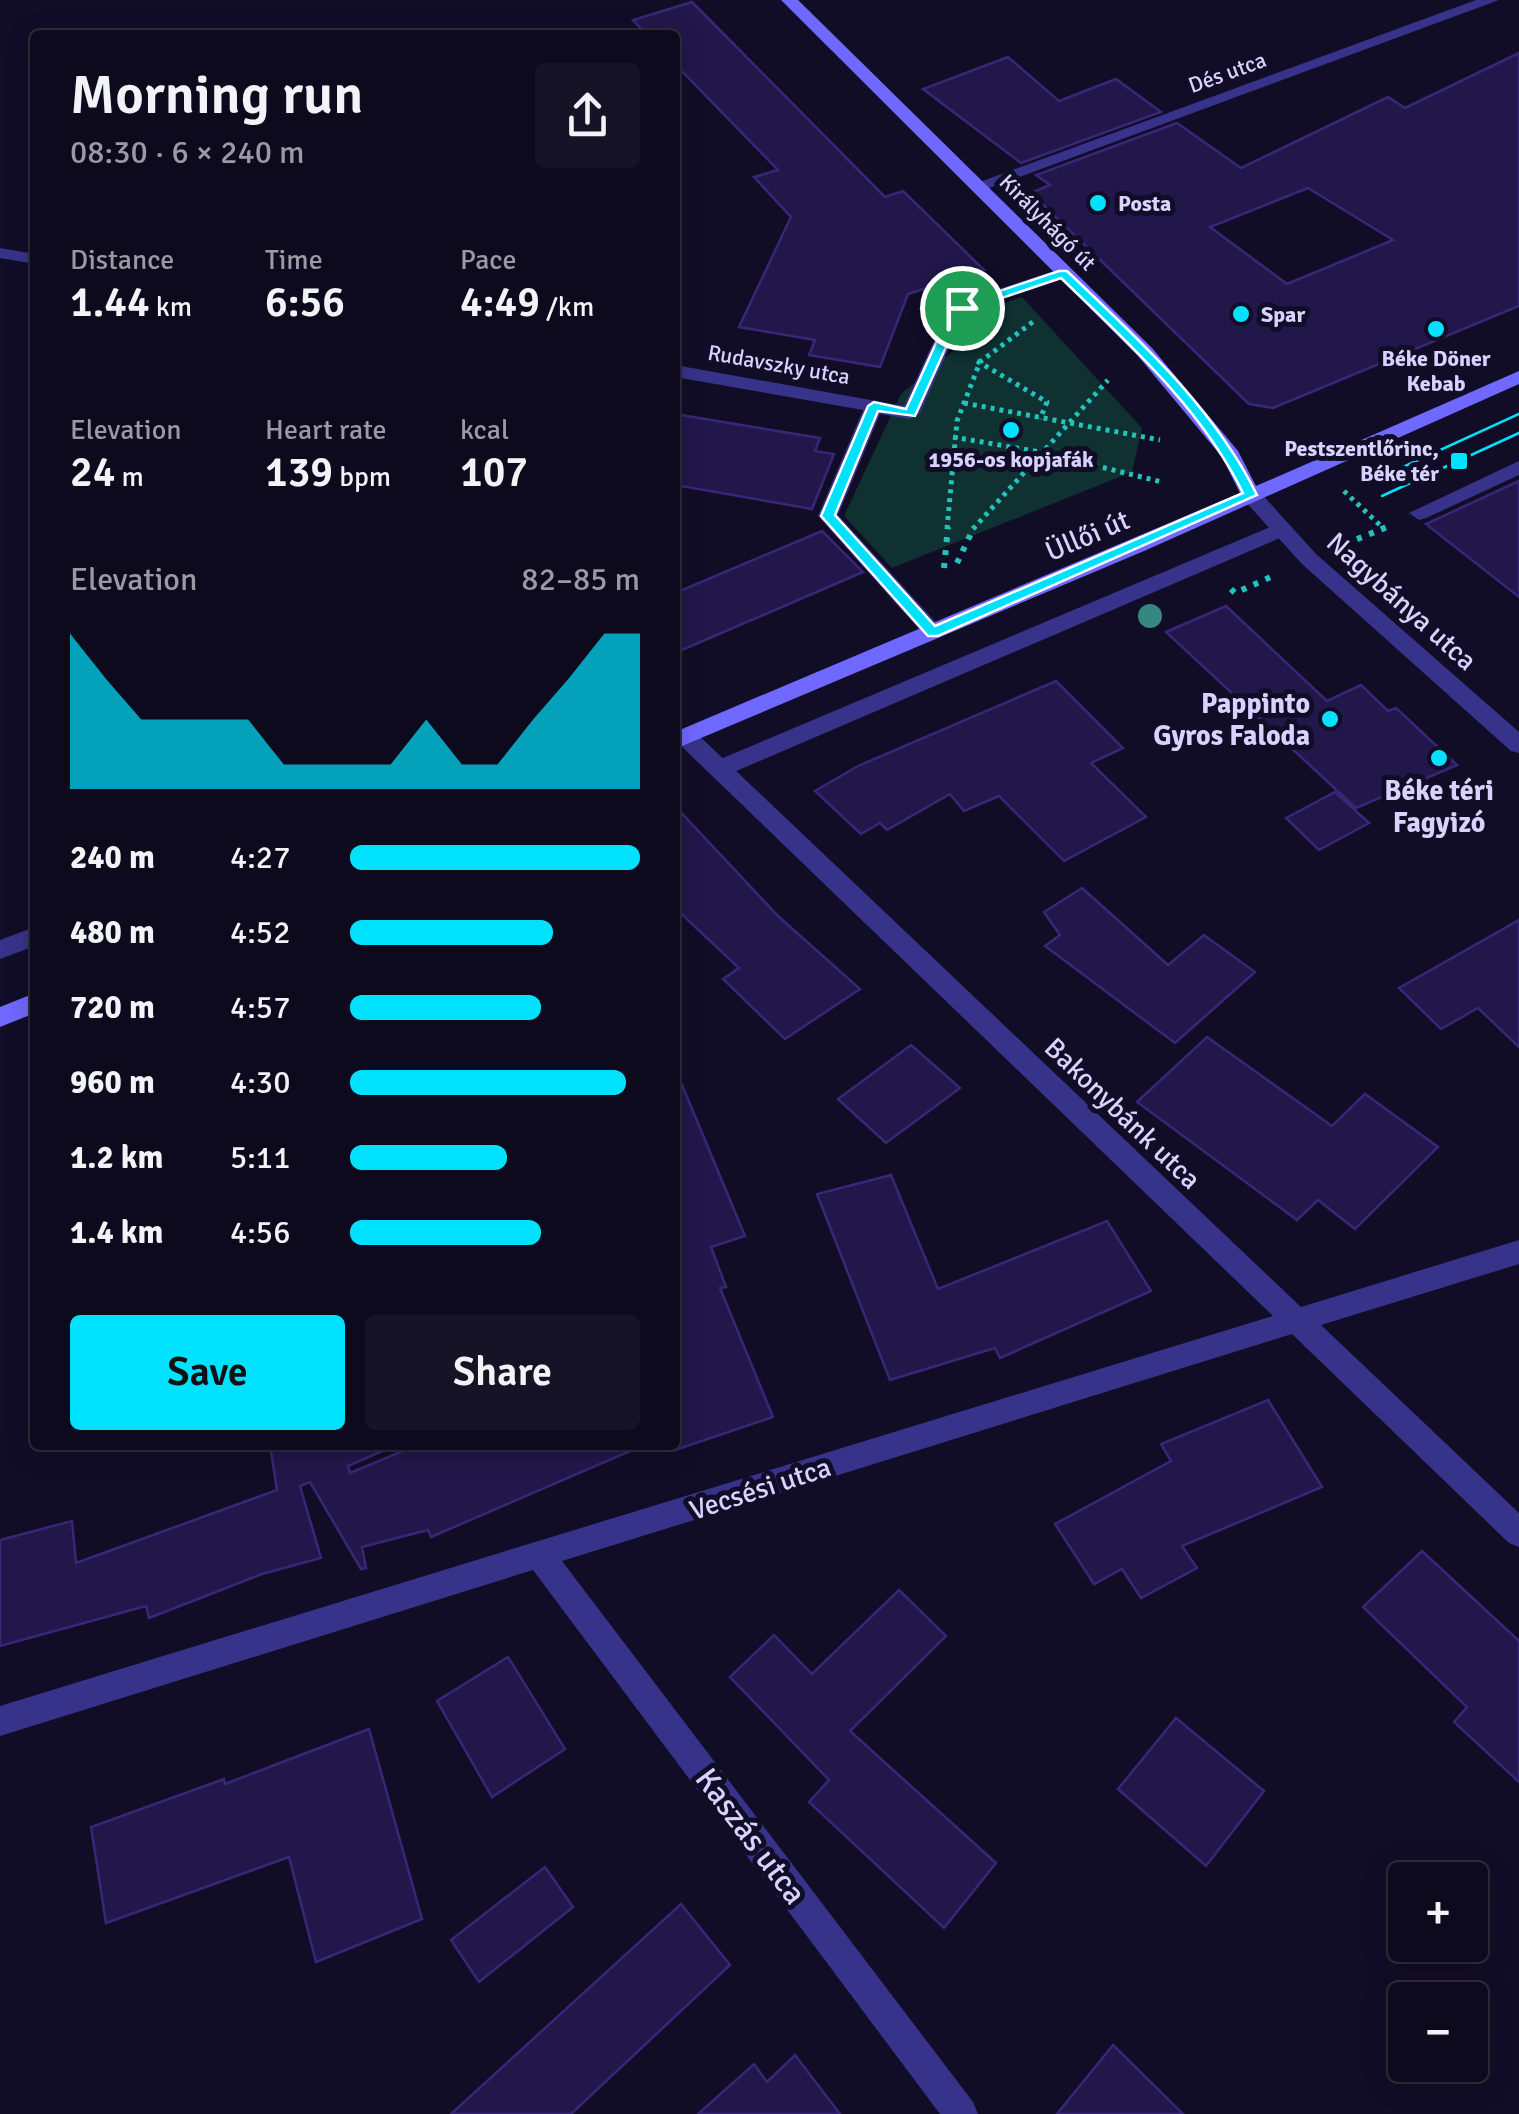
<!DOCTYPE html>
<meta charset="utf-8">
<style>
body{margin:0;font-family:Signika,sans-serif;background:#171326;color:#f1f3f6;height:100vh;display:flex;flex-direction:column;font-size:38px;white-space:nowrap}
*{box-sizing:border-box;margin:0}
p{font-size:32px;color:#9b9aa4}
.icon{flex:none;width:55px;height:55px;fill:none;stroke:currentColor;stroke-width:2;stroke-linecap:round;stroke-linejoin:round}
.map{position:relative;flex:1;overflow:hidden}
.panel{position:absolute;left:30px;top:30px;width:650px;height:1420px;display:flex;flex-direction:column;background:#0e0a1d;border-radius:10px;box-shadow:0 5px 25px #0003,0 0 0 2px #2e2b3b}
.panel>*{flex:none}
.controls{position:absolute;left:1388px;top:1862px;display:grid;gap:20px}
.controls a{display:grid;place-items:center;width:100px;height:100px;border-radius:10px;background:#0e0a1d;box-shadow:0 5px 25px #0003,0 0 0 2px #2e2b3b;font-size:50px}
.pin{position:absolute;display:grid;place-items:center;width:85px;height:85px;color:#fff;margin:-42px;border:5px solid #fff;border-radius:50%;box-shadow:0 2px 10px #0007}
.round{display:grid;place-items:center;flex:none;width:105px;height:105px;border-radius:10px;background:#171326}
.headline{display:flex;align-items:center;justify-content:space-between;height:170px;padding:0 40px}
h1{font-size:55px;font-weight:600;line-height:75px}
.stats{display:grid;grid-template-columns:repeat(3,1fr);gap:15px;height:170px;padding:10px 40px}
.stats div{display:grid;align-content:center}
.stats b{font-size:42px;font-weight:600}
.stats small{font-size:28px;font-weight:400}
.stats p{font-size:28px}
.chart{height:280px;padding:20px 40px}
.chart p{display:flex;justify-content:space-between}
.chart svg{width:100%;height:180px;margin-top:10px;fill:#00e1fd;opacity:.7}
.cta{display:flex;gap:20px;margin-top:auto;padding:20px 40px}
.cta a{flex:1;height:115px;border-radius:10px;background:#00e1fd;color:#111;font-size:40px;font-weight:600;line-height:115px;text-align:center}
.cta a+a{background:#171326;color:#f1f3f6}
ul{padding:0 40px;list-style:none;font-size:32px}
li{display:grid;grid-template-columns:160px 120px 1fr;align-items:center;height:75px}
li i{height:25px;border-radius:12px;background:#00e1fd}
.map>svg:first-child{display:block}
</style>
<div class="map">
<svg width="1519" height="2114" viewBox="0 0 1519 2114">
<rect width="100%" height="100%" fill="#120d27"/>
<path fill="#0f3131" d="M1022,297L1142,428L1132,472L892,568L844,516L901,394L953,351L961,325L977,313Z"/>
<g fill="#22174a" stroke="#382778" stroke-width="2.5" fill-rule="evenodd">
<path d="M692,2L885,197L903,191L984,270L908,294L880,367L809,355L815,340L739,327L791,217L754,177L778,170L675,64V35H647L633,20Z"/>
<path d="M1519,53V306L1273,408L1249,404L1031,193L1050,185L1036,175L1177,123L1241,168L1388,97L1405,108ZM1308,188L1393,240L1287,284L1210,227Z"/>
<path d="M1008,57L1059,101L1116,79L1161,112L1021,163L923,89Z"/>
<path d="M675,414L820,438L815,451L834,454L812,509L675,485Z"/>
<path d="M1519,481V597L1426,524Z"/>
<path d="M822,531L863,572L675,653V593Z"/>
<path d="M1226,606L1327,701L1361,685L1388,711L1396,708L1457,765L1356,808L1166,632Z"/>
<path d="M1056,681L1123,748L1091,763L1146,817L1064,861L999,796L964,811L950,794L887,830L880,823L861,834L815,791L858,766Z"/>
<path d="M1335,792L1369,823L1319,850L1286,818Z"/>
<path d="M675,806L778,916L860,989L785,1039L723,979L739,968L675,908Z"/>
<path d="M1082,888L1168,965L1204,935L1255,972L1175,1043L1045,946L1060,935L1044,912Z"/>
<path d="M1519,920V1047L1478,1008L1441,1029L1399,988Z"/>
<path d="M1207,1037L1332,1126L1365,1094L1438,1147L1355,1229L1318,1200L1297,1220L1137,1102Z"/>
<path d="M911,1045L960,1088L886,1143L838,1099Z"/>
<path d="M675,1068L745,1236L711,1247L726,1287L720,1288L773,1417L675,1450Z"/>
<path d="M891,1175L938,1289L1107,1221L1151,1291L1000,1358L995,1348L890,1380L817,1194Z"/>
<path d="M1268,1400L1322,1487L1182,1546L1197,1568L1141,1598L1122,1569L1094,1584L1055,1524L1171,1461L1161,1444Z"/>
<path d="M270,1445H396L348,1466L350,1473L417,1445H644L431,1537L428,1530L362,1547L366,1568L361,1569L310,1482L300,1486L321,1558L262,1574L149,1618L146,1606L0,1646V1540L72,1521L76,1563L277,1490Z"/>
<path d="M1422,1551L1519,1641V1782L1454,1722L1467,1707L1363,1607Z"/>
<path d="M899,1590L946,1636L850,1731L996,1863L944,1928L809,1802L829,1780L730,1677L774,1635L812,1674Z"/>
<path d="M508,1657L565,1749L492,1797L437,1701Z"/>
<path d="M1176,1718L1264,1791L1206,1866L1118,1789Z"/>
<path d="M369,1729L422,1919L316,1962L289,1857L106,1923L91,1827L224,1779L225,1784Z"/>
<path d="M545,1867L573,1907L479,1982L451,1940Z"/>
<path d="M681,1904L730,1965L571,2114H451Z"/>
<path d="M1113,2045L1183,2114H1057Z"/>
<path d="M795,2055L840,2114H698L754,2064L767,2082Z"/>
</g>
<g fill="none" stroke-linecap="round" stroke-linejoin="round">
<g stroke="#23c2bb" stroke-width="5" stroke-dasharray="4 5" stroke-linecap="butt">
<path d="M977,361L1047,402L1040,419"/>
<path d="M964,403L1160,440"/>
<path d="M953,437L1040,452L1162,482"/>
<path d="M1344,491L1383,528"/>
<path d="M947,529L957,421L980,362L1034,321"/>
<path d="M973,529L1108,380"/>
<path d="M1381,529L1389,526"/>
</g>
<g stroke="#23c2bb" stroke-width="6" stroke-dasharray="5 8" stroke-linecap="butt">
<path d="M1345,544L1387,527"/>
<path d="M957,563L974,527"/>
<path d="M944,568L948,527"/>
<path d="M1231,589L1235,593L1273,576"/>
</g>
<g fill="#38338a" fill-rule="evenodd">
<path d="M1063,268L1072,273L1069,277L968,311L961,319L927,314L918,309L927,304L951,309L956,303Z"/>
<path d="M1519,461V475L1426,518L1419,520L1409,513Z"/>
<path d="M1280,523L1287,525V535L727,775H711L708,769L711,763Z"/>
<path d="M35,927V946L0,959V940Z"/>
</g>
<g fill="#38338a" fill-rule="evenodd">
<path d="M1476,0H1499L984,190L969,186Z"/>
<path d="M0,248L35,254V264L0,258Z"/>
<path d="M955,309L964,315L920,413L910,419L880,414L838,515L940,627V637H926L818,516L863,410L675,377V365L904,406L946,315Z"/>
<path d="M1251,489L1258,490L1316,554L1519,732V753L1511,751L1302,564L1244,500L1241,495Z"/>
<path d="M686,729L694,731L1301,1307L1519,1240V1264L1321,1325L1519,1513V1547L1509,1543L1292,1334L562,1561L973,2102L978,2114H940L533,1570L0,1736V1706L1273,1316L678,743L675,737Z"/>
</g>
<g fill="#6f69ff" fill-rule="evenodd">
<path d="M781,0H798L1152,348L1238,451L1256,486L1519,371V384L1144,551L675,749V732L1240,493L1222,457L1138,356Z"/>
<path d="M35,993V1013L0,1027V1007Z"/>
</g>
<g stroke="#00e1fd" stroke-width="2.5">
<path d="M1366,484L1519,414"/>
<path d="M1382,496L1519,433"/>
</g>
</g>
<circle fill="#36877f" cx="1150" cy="616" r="12"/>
<path fill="#00e1fd" stroke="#fff" stroke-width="2.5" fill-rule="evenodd" d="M1059,271H1067C1137,338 1214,407 1257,495L938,636H928L821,516L868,406L874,402L906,409L950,312L958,305ZM1061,278C1127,342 1202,409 1243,493L935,626L835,515L878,411L915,416L960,316L966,310Z"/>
<g fill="#00e1fd" stroke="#120d27" stroke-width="4">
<circle cx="1098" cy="203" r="10"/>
<circle cx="1241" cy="314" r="10"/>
<circle cx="1436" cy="329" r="10"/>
<circle cx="1011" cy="430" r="10"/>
<rect x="1449" y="451" width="20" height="20" rx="5"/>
<circle cx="1330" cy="719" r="10"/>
<circle cx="1439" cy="758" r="10"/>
</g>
<g text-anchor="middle" stroke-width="10" stroke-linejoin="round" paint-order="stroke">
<g font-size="22" fill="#d8d2ff" stroke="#120d27">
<text transform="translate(1227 72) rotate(-20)" y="8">Dés utca</text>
<text transform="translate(1048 222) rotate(45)" y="8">Királyhágó út</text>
<text transform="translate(779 364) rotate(10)" y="8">Rudavszky utca</text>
</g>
<g font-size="22" font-weight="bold" fill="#d8d2ff" stroke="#120d27" text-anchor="start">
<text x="1118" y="211">Posta</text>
<text x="1261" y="322">Spar</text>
<text x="1436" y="366" text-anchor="middle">Béke Döner<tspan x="1436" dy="25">Kebab</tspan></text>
<text x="1439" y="456" text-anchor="end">Pestszentlőrinc,<tspan x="1439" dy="25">Béke tér</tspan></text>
<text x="1011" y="467" text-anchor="middle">1956-os kopjafák</text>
</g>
<g font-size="28" fill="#d8d2ff" stroke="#120d27">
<text transform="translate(1087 535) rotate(-23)" y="10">Üllői út</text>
<text transform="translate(1402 601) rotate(42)" y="10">Nagybánya utca</text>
<text transform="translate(1123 1113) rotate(44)" y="10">Bakonybánk utca</text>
<text transform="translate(760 1488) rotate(-18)" y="10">Vecsési utca</text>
</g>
<g font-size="28" font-weight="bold" fill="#d8d2ff" stroke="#120d27" text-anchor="end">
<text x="1310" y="713">Pappinto<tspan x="1310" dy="32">Gyros Faloda</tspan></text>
<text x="1439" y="800" text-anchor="middle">Béke téri<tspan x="1439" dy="32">Fagyizó</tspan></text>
</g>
<g font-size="32" fill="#d8d2ff" stroke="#120d27">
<text transform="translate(751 1836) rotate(53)" y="11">Kaszás utca</text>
</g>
</g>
</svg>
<div class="controls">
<a>+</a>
<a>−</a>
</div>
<div class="pin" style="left:962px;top:308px;background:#1e9e55"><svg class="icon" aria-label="arrive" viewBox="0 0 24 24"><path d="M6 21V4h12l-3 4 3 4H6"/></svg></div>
<section class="panel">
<div class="headline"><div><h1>Morning run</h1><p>08:30 · 6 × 240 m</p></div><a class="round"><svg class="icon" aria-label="share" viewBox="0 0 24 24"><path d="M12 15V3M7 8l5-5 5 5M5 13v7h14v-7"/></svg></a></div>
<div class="stats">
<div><p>Distance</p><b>1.44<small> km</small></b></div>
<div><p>Time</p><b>6:56</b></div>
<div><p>Pace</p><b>4:49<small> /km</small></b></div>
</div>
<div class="stats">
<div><p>Elevation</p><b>24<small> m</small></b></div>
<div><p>Heart rate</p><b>139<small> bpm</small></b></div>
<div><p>kcal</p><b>107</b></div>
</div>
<div class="chart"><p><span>Elevation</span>82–85 m</p>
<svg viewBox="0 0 160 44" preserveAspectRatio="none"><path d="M0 44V6L10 17L20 27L30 27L40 27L50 27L60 38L70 38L80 38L90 38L100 27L110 38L120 38L130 27L140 17L150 6L160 6V44z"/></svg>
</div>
<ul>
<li><b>240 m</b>4:27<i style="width:100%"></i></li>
<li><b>480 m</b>4:52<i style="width:70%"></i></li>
<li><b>720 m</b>4:57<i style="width:66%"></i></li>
<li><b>960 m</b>4:30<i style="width:95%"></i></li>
<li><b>1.2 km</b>5:11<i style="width:54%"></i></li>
<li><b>1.4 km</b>4:56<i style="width:66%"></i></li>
</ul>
<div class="cta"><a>Save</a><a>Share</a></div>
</section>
</div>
